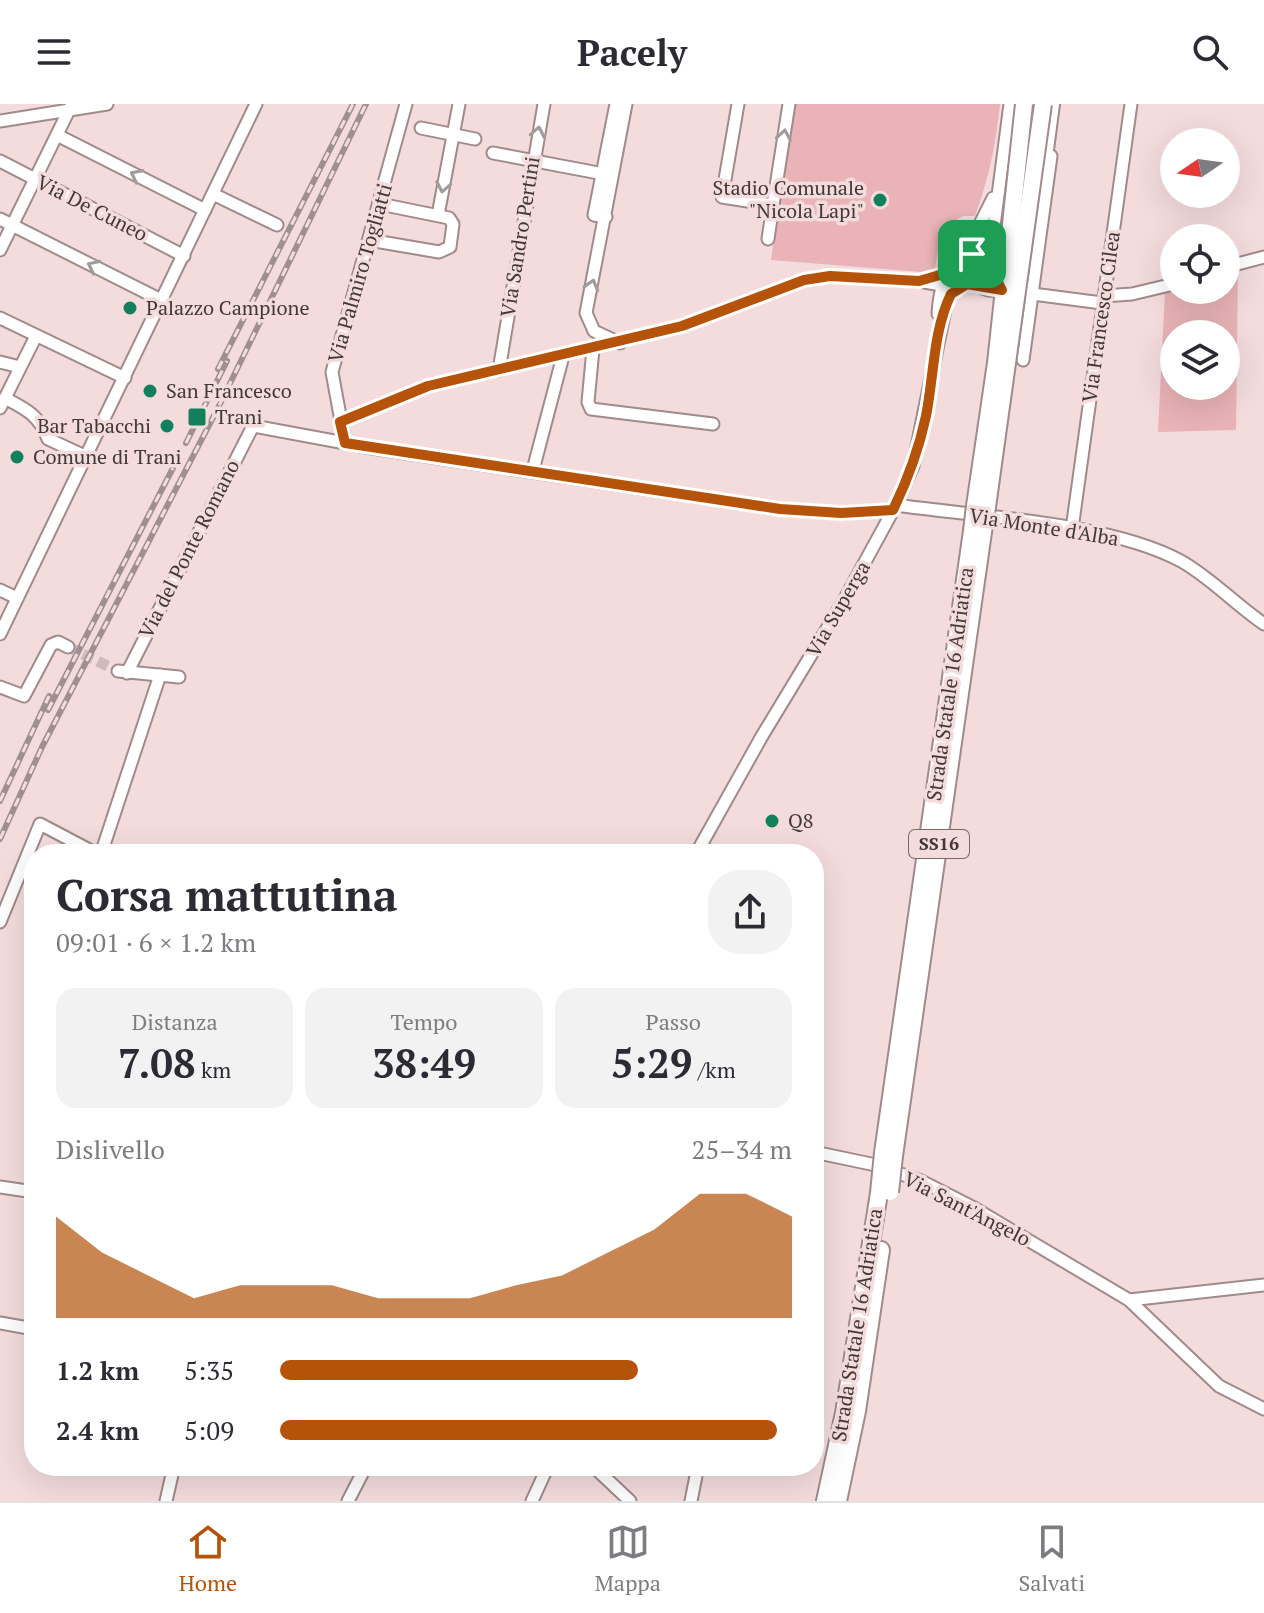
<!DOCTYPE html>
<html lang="it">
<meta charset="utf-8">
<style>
body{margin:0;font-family:"PT Serif",serif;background:#f2f2f3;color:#2b2b33;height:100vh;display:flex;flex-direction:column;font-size:30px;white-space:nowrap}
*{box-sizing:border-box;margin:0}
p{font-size:26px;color:#7c7c81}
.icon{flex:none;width:44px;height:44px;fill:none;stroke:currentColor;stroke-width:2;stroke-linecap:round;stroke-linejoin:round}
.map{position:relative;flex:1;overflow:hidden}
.details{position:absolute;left:24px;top:740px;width:800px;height:632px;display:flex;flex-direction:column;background:#fff;border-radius:32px;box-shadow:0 8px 32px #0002}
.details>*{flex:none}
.needle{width:52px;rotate:257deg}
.fabs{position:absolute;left:1160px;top:24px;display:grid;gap:16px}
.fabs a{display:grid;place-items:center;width:80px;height:80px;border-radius:50%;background:#fff;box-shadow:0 8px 32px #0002;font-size:40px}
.pin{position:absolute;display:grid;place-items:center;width:68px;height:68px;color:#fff;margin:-34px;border-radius:16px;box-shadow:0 4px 12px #0006}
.round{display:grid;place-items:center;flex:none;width:84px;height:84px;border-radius:32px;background:#f2f2f3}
.overview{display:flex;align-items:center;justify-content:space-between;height:136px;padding:0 32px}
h1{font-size:44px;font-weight:700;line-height:60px}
.metrics{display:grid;grid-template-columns:repeat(3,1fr);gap:12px;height:136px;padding:8px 32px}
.metrics div{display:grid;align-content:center;border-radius:20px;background:#f2f2f3;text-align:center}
.metrics b{font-size:40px;font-weight:700}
.metrics small{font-size:22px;font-weight:400}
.metrics p{font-size:22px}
.chart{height:224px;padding:16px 32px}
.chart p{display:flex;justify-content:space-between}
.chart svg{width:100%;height:144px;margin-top:8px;fill:#b45309;opacity:.7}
ul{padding:0 32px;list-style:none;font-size:26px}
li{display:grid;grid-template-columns:128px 96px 1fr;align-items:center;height:60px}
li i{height:20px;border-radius:10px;background:#b45309}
header{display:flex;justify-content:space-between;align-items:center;height:104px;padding:0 32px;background:#fff;font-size:36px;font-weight:700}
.dock{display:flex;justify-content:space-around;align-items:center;height:112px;border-top:2px solid #e1e1e2;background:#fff;font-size:22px;color:#7c7c81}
.dock a{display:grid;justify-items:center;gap:4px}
.dock .selected{color:#b45309}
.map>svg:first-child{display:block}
</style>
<header><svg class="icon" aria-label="menu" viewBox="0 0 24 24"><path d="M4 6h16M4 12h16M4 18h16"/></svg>Pacely<svg class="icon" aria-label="search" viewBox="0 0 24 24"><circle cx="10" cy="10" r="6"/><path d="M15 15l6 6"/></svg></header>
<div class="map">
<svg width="1264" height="1397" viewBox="0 0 1264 1397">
<rect width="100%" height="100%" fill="#f4dcdd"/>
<g fill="#e9b3b7" fill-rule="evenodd">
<path d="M794,0H1000C996,40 989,74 975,112H963L942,124L934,169L771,156Z"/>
<path d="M1238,163L1236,326L1158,328L1165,186L1174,183V186H1226V167ZM1174,230H1226V282H1174Z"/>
</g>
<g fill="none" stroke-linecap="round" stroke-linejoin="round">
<path stroke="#d0bbbc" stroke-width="11" stroke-dasharray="11 5.5" stroke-linecap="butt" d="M68,543L118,567"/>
<g stroke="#a08a8b" stroke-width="15">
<g id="minor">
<path d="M738,0L722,93L773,101L789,0"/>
<path d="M0,17L107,0"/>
<path d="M421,24L475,35"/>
<path d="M57,31L205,106"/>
<path d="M493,49L609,71"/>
<path d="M0,57L184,152"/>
<path d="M213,90L277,121"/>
<path d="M438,111L459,0"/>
<path d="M606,113L594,111L616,0"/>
<path d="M0,115L163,197"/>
<path d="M768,135L773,101"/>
<path d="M369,136L439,148L450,143L453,120L449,114L380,100"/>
<path d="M0,146L72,0"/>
<path d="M963,154L993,94"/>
<path d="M989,160L1010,0"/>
<path d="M1226,163L1264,153"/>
<path d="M977,182L986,177L990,164L982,152L972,150L959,162L963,177L988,186L1008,187"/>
<path d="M1025,189L1102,199"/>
<path d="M1104,192L1132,190L1174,180"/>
<path d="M938,210C939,191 942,173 959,162"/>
<path d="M0,214L125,274"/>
<path d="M620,239L594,227L586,209L626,0"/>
<path d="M593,245L588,298L591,305L713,320"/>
<path d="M1023,256L1051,52"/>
<path d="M0,258L20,263"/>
<path d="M499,266L544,0"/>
<path d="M5,294C26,305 39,311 48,335L87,353"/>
<path d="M0,304L36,232"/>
<path d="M340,318L428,282L682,222L804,176L830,172L919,177L958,184"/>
<path d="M345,339L332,268L406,0"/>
<path d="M533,366L563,252"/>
<path d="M896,401C979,413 1109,418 1181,457C1211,474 1236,501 1264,520"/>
<path d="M1072,425L1131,0"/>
<path d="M0,486L17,494"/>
<path d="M0,530L256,0"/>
<path d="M118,567L179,573"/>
<path d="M127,569L253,322L372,344L780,405L841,409L893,406"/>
<path d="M0,583L24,592L51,541L58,538L68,543"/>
<path d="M101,750L160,571"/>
<path d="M696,750L762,632L842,500L896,401L913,362L946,201L951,190L967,180"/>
<path d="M0,818L40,720L97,750"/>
<path d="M814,1048L871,1060L919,1076L974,1104L1129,1196L1219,1282L1264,1305"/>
<path d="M0,1083L34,1088"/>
<path d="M1129,1196L1264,1181"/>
<path d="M0,1219L34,1225"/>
<path d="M593,1362L630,1397"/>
<path d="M166,1397L174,1362"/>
<path d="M348,1397L366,1362"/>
<path d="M532,1397L548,1362"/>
<path d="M691,1397L698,1362"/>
</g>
</g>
<g stroke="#a08a8b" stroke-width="20">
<g id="highway">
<path d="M1034,80L1043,61L1051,0"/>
<path d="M975,402L996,259"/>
<path d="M987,403L1007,259"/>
<path d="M883,1049L972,427"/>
<path d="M894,1052L983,428"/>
<path d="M825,1397L844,1309L879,1089"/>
<path d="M838,1397L857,1307L881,1146"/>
</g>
</g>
<use href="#minor" stroke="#fff" stroke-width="11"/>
<use href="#highway" stroke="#fff" stroke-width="16"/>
<g stroke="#a08f90" stroke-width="6">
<g id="rail">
<path d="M218,265L353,0"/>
<path d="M186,339L227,257"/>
<path d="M48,606L173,364"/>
<path d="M0,697L49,592"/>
<path d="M0,735L42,643L219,302L366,0"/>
</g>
</g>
<use href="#rail" stroke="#f4dcdd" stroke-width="3" stroke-dasharray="9" stroke-linecap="butt"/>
<g stroke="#a08a8b" stroke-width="20" stroke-linecap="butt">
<g id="highway-bridge">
<path d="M996,259L1024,0"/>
<path d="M1007,259L1043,0"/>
<path d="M972,427L975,402"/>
<path d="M983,428L987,403"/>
<path d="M890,1088L894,1052"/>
<path d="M879,1089L883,1049"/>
</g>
</g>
<use href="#highway-bridge" stroke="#fff" stroke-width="16"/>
</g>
<defs><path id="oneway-chevron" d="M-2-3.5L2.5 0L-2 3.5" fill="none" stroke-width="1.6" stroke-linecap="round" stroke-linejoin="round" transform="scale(2)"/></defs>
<g stroke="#a09c9c">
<use href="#oneway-chevron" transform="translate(538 28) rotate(-79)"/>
<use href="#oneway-chevron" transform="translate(784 31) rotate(-81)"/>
<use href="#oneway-chevron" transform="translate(136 71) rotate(-153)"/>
<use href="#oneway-chevron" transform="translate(443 83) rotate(101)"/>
<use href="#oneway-chevron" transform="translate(93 162) rotate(-154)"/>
<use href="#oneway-chevron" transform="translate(592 181) rotate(-74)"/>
</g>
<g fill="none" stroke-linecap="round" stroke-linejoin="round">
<g stroke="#fff" stroke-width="16">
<path id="route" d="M972,150L986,156L1002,186L967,180L951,190C933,227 934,272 926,312C919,345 908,375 893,406L841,409L780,405L345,339L340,318L428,282L682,222L804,176L830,172L919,177L950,168Z"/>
</g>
<use href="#route" stroke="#b45309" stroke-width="10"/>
</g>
<g fill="#12805d" stroke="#f4dcdd" stroke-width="3">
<circle cx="880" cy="96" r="8"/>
<circle cx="130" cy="204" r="8"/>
<circle cx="150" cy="287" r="8"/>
<rect x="187" y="303" width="20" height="20" rx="4"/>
<circle cx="167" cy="322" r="8"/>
<circle cx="17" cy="353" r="8"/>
<circle cx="772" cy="717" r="8"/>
</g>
<g text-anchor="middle" stroke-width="7" stroke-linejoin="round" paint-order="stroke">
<rect fill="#f4dcdd" stroke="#77696a" stroke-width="2" x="909" y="726" width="60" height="28" rx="6"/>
<g font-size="18" font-weight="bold" fill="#413838">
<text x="939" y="746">SS16</text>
</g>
<g font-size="20" fill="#413838" stroke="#f4dcdd" text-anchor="start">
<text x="864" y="91" text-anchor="end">Stadio Comunale<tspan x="864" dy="23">"Nicola Lapi"</tspan></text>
<text x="146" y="211">Palazzo Campione</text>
<text x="166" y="294">San Francesco</text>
<text x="215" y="320">Trani</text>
<text x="151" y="329" text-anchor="end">Bar Tabacchi</text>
<text x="33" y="360">Comune di Trani</text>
<text x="788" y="724">Q8</text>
</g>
<g font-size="20" fill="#413838" stroke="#f4dcdd">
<text transform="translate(92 104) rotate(27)" y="7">Via De Cuneo</text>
<text transform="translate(520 133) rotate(-81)" y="7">Via Sandro Pertini</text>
<text transform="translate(360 169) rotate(-74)" y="7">Via Palmiro Togliatti</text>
<text transform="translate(1101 213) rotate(-82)" y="7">Via Francesco Cilea</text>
<text transform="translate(1044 423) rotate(9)" y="7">Via Monte d'Alba</text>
<text transform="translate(189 445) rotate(-63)" y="7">Via del Ponte Romano</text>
<text transform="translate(838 505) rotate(-60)" y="7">Via Superga</text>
<text transform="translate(950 580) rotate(-82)" y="7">Strada Statale 16 Adriatica</text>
<text transform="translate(967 1105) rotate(27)" y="7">Via Sant'Angelo</text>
<text transform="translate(857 1221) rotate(-81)" y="7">Strada Statale 16 Adriatica</text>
</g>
</g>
</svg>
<div class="fabs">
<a><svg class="needle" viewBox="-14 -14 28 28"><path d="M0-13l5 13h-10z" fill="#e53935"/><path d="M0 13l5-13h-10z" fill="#7c7c81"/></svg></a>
<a><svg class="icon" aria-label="locate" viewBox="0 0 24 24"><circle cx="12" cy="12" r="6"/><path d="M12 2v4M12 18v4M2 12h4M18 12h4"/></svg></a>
<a><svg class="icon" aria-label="layers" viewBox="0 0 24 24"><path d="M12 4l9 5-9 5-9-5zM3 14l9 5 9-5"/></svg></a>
</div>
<div class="pin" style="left:972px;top:150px;background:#1e9e55"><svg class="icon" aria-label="arrive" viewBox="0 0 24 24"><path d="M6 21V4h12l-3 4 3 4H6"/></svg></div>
<section class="details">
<div class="overview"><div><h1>Corsa mattutina</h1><p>09:01 · 6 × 1.2 km</p></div><a class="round"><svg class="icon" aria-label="share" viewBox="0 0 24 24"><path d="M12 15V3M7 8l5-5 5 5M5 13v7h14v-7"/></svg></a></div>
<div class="metrics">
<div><p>Distanza</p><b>7.08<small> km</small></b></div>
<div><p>Tempo</p><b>38:49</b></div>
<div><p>Passo</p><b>5:29<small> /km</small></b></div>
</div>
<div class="chart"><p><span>Dislivello</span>25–34 m</p>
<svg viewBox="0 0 160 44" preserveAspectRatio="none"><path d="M0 44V13L10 24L20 31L30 38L40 34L50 34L60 34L70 38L80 38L90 38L100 34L110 31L120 24L130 17L140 6L150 6L160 13V44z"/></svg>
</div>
<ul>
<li><b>1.2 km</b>5:35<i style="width:70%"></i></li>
<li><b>2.4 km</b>5:09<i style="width:97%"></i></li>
</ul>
</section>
</div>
<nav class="dock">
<a class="selected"><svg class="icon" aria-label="home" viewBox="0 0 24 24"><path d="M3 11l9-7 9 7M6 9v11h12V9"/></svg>Home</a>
<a><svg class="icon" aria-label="map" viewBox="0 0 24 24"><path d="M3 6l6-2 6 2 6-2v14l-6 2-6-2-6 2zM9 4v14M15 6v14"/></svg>Mappa</a>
<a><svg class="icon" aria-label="saved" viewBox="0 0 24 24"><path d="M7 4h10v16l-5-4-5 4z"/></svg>Salvati</a>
</nav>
